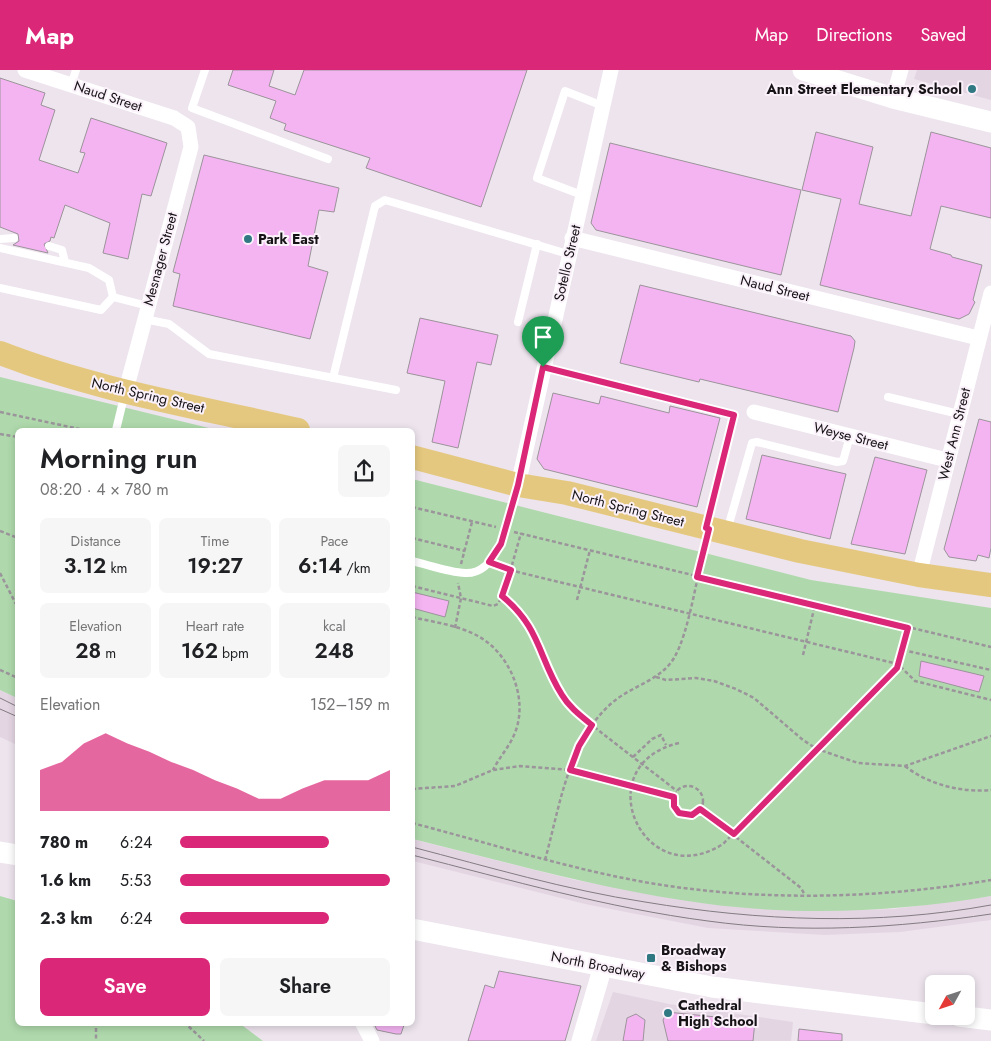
<!DOCTYPE html>
<meta charset="utf-8">
<style>
body{margin:0;font-family:Jost,sans-serif;background:#f6f6f6;color:#202124;height:100vh;display:flex;flex-direction:column;font-size:19px;white-space:nowrap}
*{box-sizing:border-box;margin:0}
p{font-size:16px;color:#757577}
.icon{flex:none;width:28px;height:28px;fill:none;stroke:currentColor;stroke-width:2;stroke-linecap:round;stroke-linejoin:round}
.map{position:relative;flex:1;overflow:hidden}
.side{position:absolute;left:15px;top:358px;width:400px;height:598px;display:flex;flex-direction:column;background:#fff;border-radius:8px;box-shadow:0 2px 8px #0003}
.side>*{flex:none}
.needle{width:32px;rotate:230deg}
.fabs{position:absolute;left:925px;top:905px;display:grid;gap:10px}
.fabs a{display:grid;place-items:center;width:50px;height:50px;border-radius:8px;background:#fff;box-shadow:0 2px 8px #0003;font-size:25px}
.pin{position:absolute;display:grid;place-items:center;width:42px;height:42px;color:#fff;margin:-51px -21px;border-radius:50% 50% 50% 0;rotate:-45deg;box-shadow:0 0 5px #0007}
.pin .icon{rotate:45deg}
.round{display:grid;place-items:center;flex:none;width:52px;height:52px;border-radius:8px;background:#f6f6f6}
.summary{display:flex;align-items:center;justify-content:space-between;height:85px;padding:0 25px}
h1{font-size:28px;font-weight:600;line-height:38px}
.figures{display:grid;grid-template-columns:repeat(3,1fr);gap:8px;height:85px;padding:5px 25px}
.figures div{display:grid;align-content:center;border-radius:8px;background:#f6f6f6;text-align:center}
.figures b{font-size:21px;font-weight:600}
.figures small{font-size:14px;font-weight:400}
.figures p{font-size:14px}
.chart{height:140px;padding:10px 25px}
.chart p{display:flex;justify-content:space-between}
.chart svg{width:100%;height:90px;margin-top:5px;fill:#db2777;opacity:.7}
.primary-button{display:flex;gap:10px;margin-top:auto;padding:10px 25px}
.primary-button a{flex:1;height:58px;border-radius:8px;background:#db2777;color:#fff;font-size:20px;font-weight:600;line-height:58px;text-align:center}
.primary-button a+a{background:#f6f6f6;color:#202124}
ul{padding:0 25px;list-style:none;font-size:16px}
li{display:grid;grid-template-columns:80px 60px 1fr;align-items:center;height:38px}
li i{height:12px;border-radius:6px;background:#db2777}
header{display:flex;align-items:center;gap:30px;box-sizing:border-box;height:70px;padding:0 25px;background:#db2777;color:#fff}
header strong{font-size:24px}
nav{display:flex;gap:28px;margin-inline-start:auto;font-size:18px}
.map>svg:first-child{display:block}
</style>
<header>
<strong>Map</strong>
<nav><a>Map</a><a>Directions</a><a>Saved</a></nav>
</header>
<div class="map">
<svg width="991" height="971" viewBox="0 0 991 971">
<rect width="100%" height="100%" fill="#ede4ed"/>
<g fill="#e4d5e3">
<path d="M917,0H991V30L914,9Z"/>
<path d="M0,620L17,628V675L0,667Z"/>
<path d="M412,769L575,810L709,834L783,840H859L894,839L991,826V850L900,862L825,865L708,858L585,834L413,791Z"/>
<path d="M613,922L669,934L793,952L791,971H596Z"/>
</g>
<g fill="#afd9ac">
<path d="M0,307L217,360H18L17,628L0,620Z"/>
<path d="M412,409L811,510L991,538V826C898,842 802,846 708,834C608,821 510,793 413,769Z"/>
<path d="M0,826L17,831L18,952L239,953L263,971H0Z"/>
</g>
<g fill="#f4b4f2" stroke="#9c939b">
<path d="M233,0H274L269,16L295,25L304,0H527L481,137L366,98L370,88L284,60L286,54L270,48L276,31L228,15Z"/>
<path d="M0,8L45,23L41,35L55,40L39,90L78,103L85,83L80,82L91,48L167,73L151,126L142,124L128,189L103,183L110,153L65,135L54,168L51,167L50,171L44,174L48,183L13,175L19,171L18,164L0,157Z"/>
<path d="M816,62L873,77L859,134L911,146L931,62L991,78V148L941,136L930,179L951,185L952,187L982,195L973,230L975,232L969,244L959,249L820,215L841,129L802,120Z"/>
<path d="M610,73L801,120L781,205L596,160L591,153Z"/>
<path d="M204,85L339,118L334,142L319,140L308,196L328,202L310,269L173,236L180,204L173,202Z"/>
<path d="M640,215L851,266L855,271L854,278L838,342L700,309L699,312L620,293Z"/>
<path d="M420,248L498,265L491,295L477,292L458,378L432,372L445,311L407,303Z"/>
<path d="M553,323L599,334L601,326L669,343L670,336L720,348L697,437L544,399L537,389Z"/>
<path d="M979,349L991,352V478L989,488L978,485L976,491L949,487L944,479Z"/>
<path d="M762,385L846,404L830,469L746,449Z"/>
<path d="M875,387L927,400L905,484L851,474Z"/>
<path d="M412,522L449,531L445,547L412,538Z"/>
<path d="M921,591L984,606L979,622L919,606Z"/>
<path d="M499,901L581,916L565,971H468L485,915L494,918Z"/>
<path d="M667,942L755,951L753,971H668L663,950Z"/>
<path d="M636,944L645,950L643,971H623L627,948Z"/>
<path d="M373,952H405L401,964H396L377,960Z"/>
<path d="M799,959L842,964V971H798Z"/>
</g>
<g fill="none" stroke-linecap="round" stroke-linejoin="round">
<g stroke="#9b959b" stroke-width="2.5" stroke-dasharray="4 2.5" stroke-linecap="butt">
<path d="M0,342L84,360"/>
<path d="M94,360H95"/>
<path d="M0,364L18,367"/>
<path d="M412,437L496,457"/>
<path d="M0,461L18,468"/>
<path d="M514,462L991,577"/>
<path d="M412,468L465,481"/>
<path d="M461,494L472,452"/>
<path d="M497,497L898,594L915,611L991,630"/>
<path d="M0,503L18,538"/>
<path d="M412,516L493,536L498,534L505,520L521,463"/>
<path d="M502,526C542,559 537,589 562,626C574,642 592,655 607,667C630,685 654,703 677,721"/>
<path d="M577,530L590,480"/>
<path d="M412,547C433,552 457,555 476,565C508,581 528,625 516,660C511,675 500,686 493,700"/>
<path d="M455,558L461,528L458,513"/>
<path d="M903,580L991,600"/>
<path d="M803,585L815,535"/>
<path d="M0,600L18,608"/>
<path d="M656,607L666,610L696,608L714,611L736,619L754,628L803,670L817,679L858,693L905,696L991,666"/>
<path d="M679,673C585,695 643,825 723,774L897,598L908,557"/>
<path d="M633,687L652,669L661,665L666,675"/>
<path d="M905,696C927,714 962,723 991,720"/>
<circle cx="688" cy="731" r="15"/>
<path d="M412,719L455,716L493,700L520,696L570,700L674,727"/>
<path d="M700,739L801,818L805,825"/>
<path d="M412,753C489,773 566,798 644,812C757,832 878,829 991,810"/>
<path d="M545,790C560,736 568,670 613,632C632,616 661,610 674,588C689,563 697,505 705,475"/>
<path d="M94,952L96,957V971"/>
<path d="M184,952L204,971"/>
</g>
<g stroke="#fff" stroke-width="8">
<path d="M205,0L192,38L328,89"/>
<path d="M71,15L76,0"/>
<path d="M582,125L537,108L565,21L603,36"/>
<path d="M0,169L14,168"/>
<path d="M49,176L62,180L65,192"/>
<path d="M0,178L89,198L109,210L113,227"/>
<path d="M0,218L101,240L113,227"/>
<path d="M113,227L148,236"/>
<path d="M144,249L169,254L209,284L396,320"/>
<path d="M518,252L537,174"/>
<path d="M544,297L734,345L707,456"/>
<path d="M333,308L375,136L385,130L568,184"/>
<path d="M888,327L959,344"/>
<path d="M116,360L125,323"/>
<path d="M727,461L752,373L757,372L837,392L843,391L850,366"/>
<path d="M412,491C429,495 448,502 465,503C501,505 510,443 517,417"/>
</g>
<g stroke="#fff" stroke-width="15">
<path d="M25,0L174,48L188,57L191,77L126,320"/>
<path d="M893,28L901,0"/>
<path d="M572,168L978,268"/>
<path d="M754,342L947,390"/>
<path d="M518,415L611,0"/>
<path d="M919,505L991,223"/>
<path d="M362,952L372,971"/>
</g>
<path stroke="#fff" stroke-width="19" d="M581,971L603,896"/>
<g stroke="#fff" stroke-width="21">
<path d="M803,0L893,28L991,52"/>
<path d="M0,782L18,785"/>
<path d="M412,859L712,917L934,944"/>
<path d="M959,946L991,950"/>
</g>
<g stroke="#e5c87f" stroke-width="24">
<path d="M0,283C95,320 199,337 298,360"/>
<path d="M412,387L518,415L567,423L800,481L919,505L991,515"/>
</g>
<g stroke="#827c82" stroke-width="1">
<path d="M0,628L18,637"/>
<path d="M0,639L18,647"/>
<path d="M412,777C489,797 566,820 645,832C759,851 877,856 991,835"/>
<path d="M412,785C510,810 608,838 708,851C802,864 897,858 991,844"/>
</g>
</g>
<g fill="none" stroke-linecap="round" stroke-linejoin="round">
<g stroke="#fff" stroke-width="10">
<path id="route" d="M543,297L734,345L706,458L709,459L697,507L908,558L897,598L734,764L700,739L692,745L679,743L674,736V727L570,700L579,676L592,655C581,646 569,637 562,625C538,587 541,558 502,526L511,500L489,492L501,474L518,415Z"/>
</g>
<use href="#route" stroke="#db2777" stroke-width="6"/>
</g>
<g fill="#317982" stroke="#fbf1fa" stroke-width="2">
<circle cx="972" cy="19" r="5"/>
<circle cx="248" cy="169" r="5"/>
<rect x="646" y="883" width="10" height="10" rx="2.5"/>
<circle cx="668" cy="943" r="5"/>
</g>
<g text-anchor="middle" stroke-width="4" stroke-linejoin="round" paint-order="stroke">
<g font-size="14" font-weight="bold" fill="#161316" stroke="#fbf1fa" text-anchor="start">
<text x="962" y="24" text-anchor="end">Ann Street Elementary School</text>
<text x="258" y="174">Park East</text>
<text x="661" y="885">Broadway<tspan x="661" dy="16">&amp; Bishops</tspan></text>
<text x="678" y="940">Cathedral<tspan x="678" dy="16">High School</tspan></text>
</g>
<g font-size="14" fill="#161316" stroke="#fbf1fa">
<text transform="translate(108 26) rotate(18)" y="5">Naud Street</text>
<text transform="translate(160 189) rotate(-75)" y="5">Mesnager Street</text>
<text transform="translate(567 193) rotate(-77)" y="5">Sotello Street</text>
<text transform="translate(775 218) rotate(14)" y="5">Naud Street</text>
<text transform="translate(148 325) rotate(13)" y="5">North Spring Street</text>
<text transform="translate(954 364) rotate(-76)" y="5">West Ann Street</text>
<text transform="translate(851 366) rotate(14)" y="5">Weyse Street</text>
<text transform="translate(628 438) rotate(14)" y="5">North Spring Street</text>
<text transform="translate(598 895) rotate(11)" y="5">North Broadway</text>
</g>
</g>
</svg>
<div class="fabs">
<a><svg class="needle" viewBox="-14 -14 28 28"><path d="M0-13l5 13h-10z" fill="#e53935"/><path d="M0 13l5-13h-10z" fill="#757577"/></svg></a>
</div>
<div class="pin" style="left:543px;top:297px;background:#1e9e55"><svg class="icon" aria-label="arrive" viewBox="0 0 24 24"><path d="M6 21V4h12l-3 4 3 4H6"/></svg></div>
<section class="side">
<div class="summary"><div><h1>Morning run</h1><p>08:20 · 4 × 780 m</p></div><a class="round"><svg class="icon" aria-label="share" viewBox="0 0 24 24"><path d="M12 15V3M7 8l5-5 5 5M5 13v7h14v-7"/></svg></a></div>
<div class="figures">
<div><p>Distance</p><b>3.12<small> km</small></b></div>
<div><p>Time</p><b>19:27</b></div>
<div><p>Pace</p><b>6:14<small> /km</small></b></div>
</div>
<div class="figures">
<div><p>Elevation</p><b>28<small> m</small></b></div>
<div><p>Heart rate</p><b>162<small> bpm</small></b></div>
<div><p>kcal</p><b>248</b></div>
</div>
<div class="chart"><p><span>Elevation</span>152–159 m</p>
<svg viewBox="0 0 160 44" preserveAspectRatio="none"><path d="M0 44V24L10 20L20 11L30 6L40 11L50 15L60 20L70 24L80 29L90 33L100 38L110 38L120 33L130 29L140 29L150 29L160 24V44z"/></svg>
</div>
<ul>
<li><b>780 m</b>6:24<i style="width:71%"></i></li>
<li><b>1.6 km</b>5:53<i style="width:100%"></i></li>
<li><b>2.3 km</b>6:24<i style="width:71%"></i></li>
</ul>
<div class="primary-button"><a>Save</a><a>Share</a></div>
</section>
</div>
